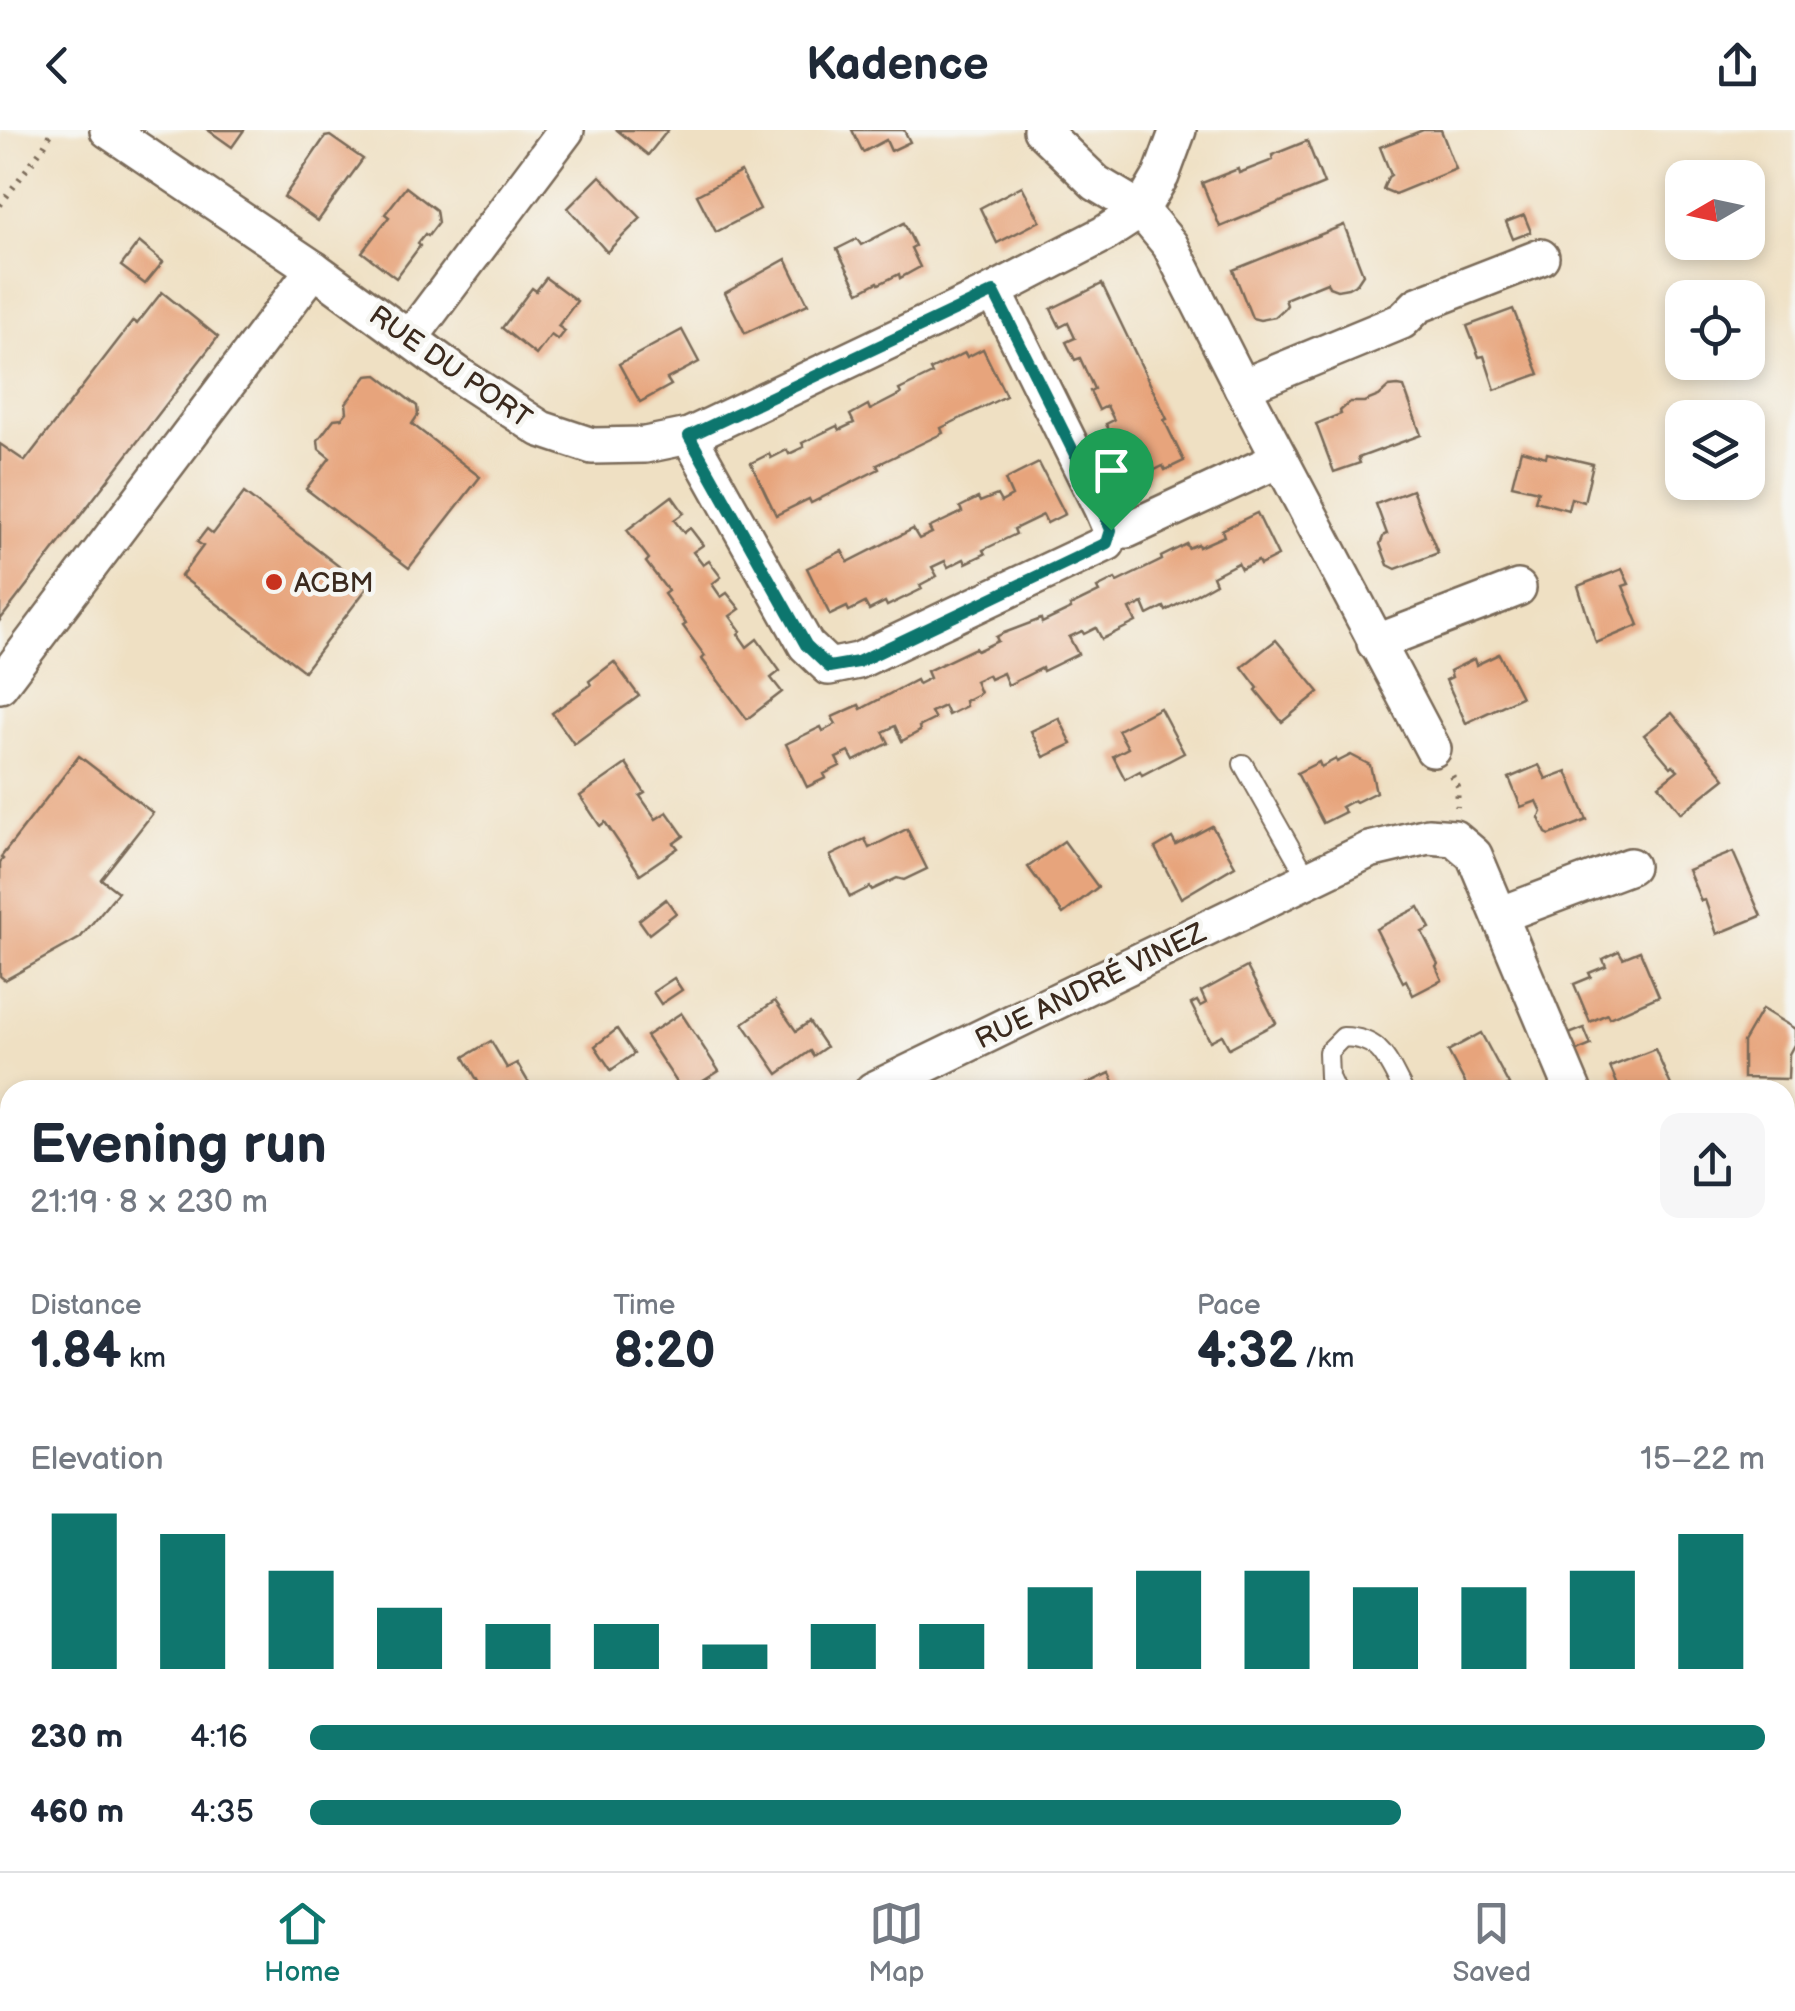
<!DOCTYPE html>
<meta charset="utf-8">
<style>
body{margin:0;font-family:"Balsamiq Sans",sans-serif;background:#f6f6f7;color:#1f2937;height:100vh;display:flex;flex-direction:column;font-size:38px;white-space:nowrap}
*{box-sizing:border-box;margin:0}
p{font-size:32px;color:#747a83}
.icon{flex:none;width:55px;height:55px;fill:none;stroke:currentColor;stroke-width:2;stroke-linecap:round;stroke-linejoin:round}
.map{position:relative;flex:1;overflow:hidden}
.sheet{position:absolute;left:0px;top:950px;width:1795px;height:792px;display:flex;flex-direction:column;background:#fff;border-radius:30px 30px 0 0;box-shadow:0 5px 15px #0003}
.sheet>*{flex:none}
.needle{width:65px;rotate:261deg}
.tools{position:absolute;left:1665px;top:30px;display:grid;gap:20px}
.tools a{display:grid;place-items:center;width:100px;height:100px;border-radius:20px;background:#fff;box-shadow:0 5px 15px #0003;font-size:50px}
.pin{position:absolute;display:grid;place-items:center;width:85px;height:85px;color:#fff;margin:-102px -42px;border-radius:50% 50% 50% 0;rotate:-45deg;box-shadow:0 0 10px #0007}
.pin .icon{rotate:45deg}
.round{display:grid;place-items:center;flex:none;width:105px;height:105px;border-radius:20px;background:#f6f6f7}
.summary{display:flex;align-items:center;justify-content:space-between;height:170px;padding:0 30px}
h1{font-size:55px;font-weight:600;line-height:75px}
.stats{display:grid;grid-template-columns:repeat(3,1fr);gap:15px;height:170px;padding:10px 30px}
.stats div{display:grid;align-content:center}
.stats b{font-size:50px;font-weight:600}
.stats small{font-size:28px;font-weight:400}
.stats p{font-size:28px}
.chart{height:280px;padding:20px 30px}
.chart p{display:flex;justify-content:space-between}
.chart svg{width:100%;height:180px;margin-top:10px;stroke:#0f766e;stroke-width:6}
ul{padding:0 30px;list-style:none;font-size:32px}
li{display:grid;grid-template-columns:160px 120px 1fr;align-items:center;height:75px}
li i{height:25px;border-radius:12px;background:#0f766e}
header{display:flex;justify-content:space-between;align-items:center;height:130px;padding:0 30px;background:#fff;font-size:45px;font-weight:600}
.tab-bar{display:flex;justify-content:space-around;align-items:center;height:140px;border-top:2px solid #e0e1e3;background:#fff;font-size:28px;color:#747a83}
.tab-bar a{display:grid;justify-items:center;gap:5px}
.tab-bar .current{color:#0f766e}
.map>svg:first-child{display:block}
</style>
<header><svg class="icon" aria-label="back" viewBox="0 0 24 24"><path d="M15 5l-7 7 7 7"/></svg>Kadence<svg class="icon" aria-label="share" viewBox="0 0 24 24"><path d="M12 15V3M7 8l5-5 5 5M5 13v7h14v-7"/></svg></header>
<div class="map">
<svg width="1795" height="1741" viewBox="0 0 1795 1741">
<rect width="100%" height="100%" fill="#f6f6f2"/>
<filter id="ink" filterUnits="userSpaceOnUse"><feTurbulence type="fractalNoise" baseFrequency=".01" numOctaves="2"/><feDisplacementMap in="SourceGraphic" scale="20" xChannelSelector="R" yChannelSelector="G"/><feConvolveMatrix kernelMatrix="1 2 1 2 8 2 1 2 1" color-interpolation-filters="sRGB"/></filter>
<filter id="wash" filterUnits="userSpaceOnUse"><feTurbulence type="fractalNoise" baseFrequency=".0048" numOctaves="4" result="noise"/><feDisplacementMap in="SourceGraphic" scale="40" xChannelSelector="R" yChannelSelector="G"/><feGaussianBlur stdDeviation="2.25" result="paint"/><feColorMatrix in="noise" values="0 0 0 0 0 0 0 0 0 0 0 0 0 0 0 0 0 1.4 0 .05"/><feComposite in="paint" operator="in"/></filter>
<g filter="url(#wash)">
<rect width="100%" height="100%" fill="#efe0c3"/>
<g id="blocks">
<g fill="#e7a47c">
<path d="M208,0H244L232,17Z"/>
<path d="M617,0H668L648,25Z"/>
<path d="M852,0H904L910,12L891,21L886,10L863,22Z"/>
<path d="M1423,0H1441L1456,39L1395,64L1383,59L1388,47L1391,45L1380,17Z"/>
<path d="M330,6L363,29L318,91L284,67L325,7Z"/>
<path d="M1307,11L1324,54L1220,97L1202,53L1238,39L1239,43L1273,30L1272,25Z"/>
<path d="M741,42L760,79L716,102L697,65Z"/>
<path d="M600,46L641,88L607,122L568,78Z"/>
<path d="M1022,56L1040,91L997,113L980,78Z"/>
<path d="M406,57L436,80L438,93L428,106L425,104L418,113L420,116L396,148L362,122L389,87L385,84Z"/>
<path d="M1524,85L1531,102L1513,109L1506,92Z"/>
<path d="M904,93L915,116L911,118L920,137L900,148L899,144L879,154L878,152L859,162L837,119L857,109L861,115Z"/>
<path d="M1344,95L1363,144L1357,153L1348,158L1337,160L1329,157L1327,152L1285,169L1287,175L1285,178L1275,187L1260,190L1252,188L1233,140Z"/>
<path d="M139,112L163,132L145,154L121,136Z"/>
<path d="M786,129L808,174L745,203L725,163Z"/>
<path d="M546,148L577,171L558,196L565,201L558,210L551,205L536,225L502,198L532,158L536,161Z"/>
<path d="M1102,154L1167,289L1164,290L1184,331L1165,340L1163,336L1147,344L1149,348L1136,354L1123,327L1136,320L1129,306L1116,313L1106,294L1114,290L1107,276L1099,280L1090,261L1094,259L1080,228L1075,230L1066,212L1075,208L1068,193L1060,197L1051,179Z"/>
<path d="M162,162L218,207L0,490V314L25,331L133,191L137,194Z"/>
<path d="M1513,179L1539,244L1495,260L1484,226L1479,227L1467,196Z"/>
<path d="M682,200L699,232L667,249L671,255L640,272L619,234Z"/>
<path d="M983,219L1006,266L941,298L943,303L877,335L879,339L811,373L809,369L776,385L751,333L769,324L771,328L787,320L789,324L804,317L802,313L837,296L839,300L854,293L850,285L868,275L870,280L901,264L899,260L932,244L930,240L965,223L967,227Z"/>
<path d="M377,245L417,276L418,285L412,294L480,347L409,438L306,359L330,328L319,319L318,310L334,289L342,288L347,282L346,273L367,246Z"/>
<path d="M1398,256L1404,257L1421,305L1358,328L1360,333L1334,342L1316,294L1341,284L1340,281L1350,272H1364L1379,266L1389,257Z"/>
<path d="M1521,320L1546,327L1547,323L1593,334L1584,372L1571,368L1568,380L1535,371L1538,361L1512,355Z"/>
<path d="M1039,333L1065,384L1047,393L1043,385L1014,399L1016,404L983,420L985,424L966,433L964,429L948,437L945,431L932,437L937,446L920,455L922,459L887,476L885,472L869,480L865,473L849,481L847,477L830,485L807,438L842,421L848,432L913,399L919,409L932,403L929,398L962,382L960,377L978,368L980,372L997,365L1001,372L1012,366L1005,350Z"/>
<path d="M1412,360L1438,423L1396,439L1388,435L1380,414L1384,405L1387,404L1376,374Z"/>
<path d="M244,363L367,458L304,541L181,446L203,416L197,412L207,399L213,404Z"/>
<path d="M672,366L684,383L674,390L684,403L690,398L703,415L693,422L703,435L709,431L721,447L712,454L721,467L727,463L740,479L730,486L741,501L738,504L747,517L757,509L780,541L771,548L782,562L747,589L702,529L705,526L683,496L686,494L664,464L668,461L646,432L649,429L627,400Z"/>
<path d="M1257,383L1278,426L1260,435L1258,431L1241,439L1238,433L1213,446L1216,453L1166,481L1164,477L1148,485L1143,473L1130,479L1136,492L1102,509L1096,498L1084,504L1082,501L1069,507L1078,524L1043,541L1042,538L1008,555L1003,543L990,549L988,545L975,551L980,563L965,571L966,576L948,585L944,576L931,582L935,589L919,597L920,601L902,611L895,596L883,602L889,613L854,631L849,622L836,628L840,636L824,644L826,648L807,657L786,614L821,597L823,601L836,594L832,587L859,575L861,579L916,550L918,554L930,548L927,541L975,518L977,521L998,511L996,507L1004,503L1041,489L1042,493L1071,479L1070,476L1099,462L1097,458L1115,449L1117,452L1162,430L1161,427L1187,414L1188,418L1198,414L1199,417L1224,406L1222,400Z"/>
<path d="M1622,439L1629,454L1623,456L1639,495L1596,513L1578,456Z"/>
<path d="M1276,510L1319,562L1282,592L1256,560L1258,558L1242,537Z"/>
<path d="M1499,524L1521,567L1466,593L1446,550L1452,547L1450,541L1474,529L1476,535Z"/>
<path d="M614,532L639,566L574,614L552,583L591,555L589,551Z"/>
<path d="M1160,578L1184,623L1142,645L1140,641L1125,649L1113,626L1128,618L1118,600Z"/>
<path d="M1672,583L1725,648L1681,683L1659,655L1678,640L1673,635L1671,637L1644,605Z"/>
<path d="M1059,588L1072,614L1044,627L1031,601Z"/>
<path d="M1351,625L1370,635L1376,662L1356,672L1354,670L1341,677L1345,682L1323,693L1297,643L1319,632L1321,637L1336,629L1337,632Z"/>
<path d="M79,626L153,683L101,749L118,762L80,808L5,850L0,846V732L3,729L1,727Z"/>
<path d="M626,634L645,663L640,666L656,689L667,682L684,706L674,713L678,718L640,744L605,692L600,696L580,666Z"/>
<path d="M1539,635L1546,649L1567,641L1587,690L1550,705L1546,703L1539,688L1542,682L1537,671L1521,677L1509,648Z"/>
<path d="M1212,696L1235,736L1181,768L1155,718L1172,708L1176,715Z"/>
<path d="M907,699L927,739L904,750L897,748L872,760L870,757L850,767L830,726L865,709L869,718Z"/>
<path d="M1064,711L1098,757L1063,784L1028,737Z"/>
<path d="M1733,722L1761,786L1717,804L1705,770L1701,771L1688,740Z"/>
<path d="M666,769L676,783L649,804L639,790Z"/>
<path d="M1419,777L1430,798L1422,802L1438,834L1436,836L1442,850L1413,865L1406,850L1403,852L1376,799Z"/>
<path d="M1619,821L1623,828L1640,821L1659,866L1609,888L1607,884L1590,892L1574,854L1591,847L1589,843L1606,836L1603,829Z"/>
<path d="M1247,837L1276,893L1229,918L1222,905L1210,911L1191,874L1197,871L1200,876L1206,873L1201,862Z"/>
<path d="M674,848L682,860L661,874L653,862Z"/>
<path d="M775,871L796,901L809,892L826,917L813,926L810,921L778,944L743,893Z"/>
<path d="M1762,879L1795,899V913L1789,924L1788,949L1743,948V912Z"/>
<path d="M681,883L719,941L689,960H682L646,906Z"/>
<path d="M1584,898L1591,915L1577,921L1569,904Z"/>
<path d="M617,899L634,924L611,940L595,916Z"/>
<path d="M1481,903L1509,955L1499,960H1469L1448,921Z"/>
<path d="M491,911L507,938L517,933L533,960H480L478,956L480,955L464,927Z"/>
<path d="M1655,919L1673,960H1629L1627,954L1619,958L1610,937Z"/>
<path d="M1110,943L1118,960H1074Z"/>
<path d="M10,1148V1195L0,1200V1152Z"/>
<path d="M1785,1248L1788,1249L1795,1263V1364L1791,1366L1785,1352Z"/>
<path d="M10,1271V1316L0,1293V1275Z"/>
<path d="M10,1690V1733L0,1734V1691Z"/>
<path d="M103,1732H148L138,1737L139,1741H107Z"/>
<path d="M193,1732H239L243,1741H197Z"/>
<path d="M289,1732H349L351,1737L344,1741H293Z"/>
<path d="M401,1732H459L442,1741H405Z"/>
<path d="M723,1732H780L786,1738L783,1741H715Z"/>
<path d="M855,1732H886L893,1735V1741H855Z"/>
<path d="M1113,1732H1179L1185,1741H1111L1108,1736Z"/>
</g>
</g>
</g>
<g filter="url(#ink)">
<use href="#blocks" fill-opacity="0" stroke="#7a6a58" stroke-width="2.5"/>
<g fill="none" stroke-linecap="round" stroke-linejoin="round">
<g stroke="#7a6a58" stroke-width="22">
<g id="lane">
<path d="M1243,634L1308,749"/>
<path d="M1335,960L1329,947L1328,922L1343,907C1382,908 1386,929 1403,960"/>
<path d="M1575,1732L1586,1741"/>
</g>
</g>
<g stroke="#7a6a58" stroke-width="40">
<g id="street">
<path d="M108,0L314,139L463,248L541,299L592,316L645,315L689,306L994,161L1104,104L1141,80L1161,46L1178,0"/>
<path d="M1041,0L1096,53L1141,80L1170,115L1242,257L1433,619"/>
<path d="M410,208L566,0"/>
<path d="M1242,257L1402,191L1418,175L1541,127"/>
<path d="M689,306L806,515L829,537L858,531L1107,413L1111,400L1102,379L994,161"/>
<path d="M1111,400H1127L1280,329"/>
<path d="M1375,513L1518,458"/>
<path d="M0,555L314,139"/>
<path d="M1500,785L1630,736"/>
<path d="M873,960L1369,720L1428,706L1454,708L1474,725L1573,960"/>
<path d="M1785,1008L1795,1004"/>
<path d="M1785,1196L1795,1191"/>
<path d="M0,1378L10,1373"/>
<path d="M1785,1474L1795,1498"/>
<path d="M1785,1530L1795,1527"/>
<path d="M0,1648L10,1647"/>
<path d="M1002,1741L1022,1732"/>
<path d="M1405,1741L1414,1732"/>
</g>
</g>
<g stroke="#7a6a58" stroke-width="6" stroke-dasharray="2.5 8" stroke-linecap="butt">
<path d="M0,75L44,16L53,0"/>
<path d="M1452,646L1458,657L1457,677"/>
</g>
<use href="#lane" stroke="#fff" stroke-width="18"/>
<use href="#street" stroke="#fff" stroke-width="35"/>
</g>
</g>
<g fill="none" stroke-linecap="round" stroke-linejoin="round" filter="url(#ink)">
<g stroke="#fff" stroke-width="20">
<path id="route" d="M994,162L1102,379L1111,400L1107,413L858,532L829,537L806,515L689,306Z"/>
</g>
<use href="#route" stroke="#0f766e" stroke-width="12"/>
</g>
<circle fill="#c8321e" stroke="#f6f6f2" stroke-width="4" cx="274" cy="452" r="10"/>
<g text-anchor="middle" stroke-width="9" stroke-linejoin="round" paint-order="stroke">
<g font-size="28" fill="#3b2a1e" stroke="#f6f6f2">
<text transform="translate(451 236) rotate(35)" y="10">RUE DU PORT</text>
<text transform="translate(1090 855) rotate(-26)" y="10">RUE ANDRÉ VINEZ</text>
</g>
<g font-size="28" fill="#3b2a1e" stroke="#f6f6f2" text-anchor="start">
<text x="294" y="462">ACBM</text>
</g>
</g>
</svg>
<div class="tools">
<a><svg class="needle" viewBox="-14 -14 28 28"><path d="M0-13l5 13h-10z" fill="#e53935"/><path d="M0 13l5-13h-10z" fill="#747a83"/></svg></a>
<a><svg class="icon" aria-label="locate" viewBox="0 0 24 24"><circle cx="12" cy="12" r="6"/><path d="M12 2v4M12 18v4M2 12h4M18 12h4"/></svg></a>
<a><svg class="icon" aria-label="layers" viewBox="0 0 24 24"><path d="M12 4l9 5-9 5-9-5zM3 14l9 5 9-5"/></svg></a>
</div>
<div class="pin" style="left:1111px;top:400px;background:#1e9e55"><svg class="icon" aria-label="arrive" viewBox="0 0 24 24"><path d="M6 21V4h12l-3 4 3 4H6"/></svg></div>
<section class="sheet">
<div class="summary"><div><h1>Evening run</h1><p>21:19 · 8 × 230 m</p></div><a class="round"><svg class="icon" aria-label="share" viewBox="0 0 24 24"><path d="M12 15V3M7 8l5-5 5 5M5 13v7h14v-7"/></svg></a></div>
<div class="stats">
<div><p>Distance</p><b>1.84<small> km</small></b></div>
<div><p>Time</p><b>8:20</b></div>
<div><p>Pace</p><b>4:32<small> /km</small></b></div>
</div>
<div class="chart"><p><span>Elevation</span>15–22 m</p>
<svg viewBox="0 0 160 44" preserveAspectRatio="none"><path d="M5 44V6M15 44V11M25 44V20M35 44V29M45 44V33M55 44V33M65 44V38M75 44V33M85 44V33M95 44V24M105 44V20M115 44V20M125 44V24M135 44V24M145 44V20M155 44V11"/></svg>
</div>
<ul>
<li><b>230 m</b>4:16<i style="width:100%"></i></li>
<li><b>460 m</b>4:35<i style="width:75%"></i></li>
</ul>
</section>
</div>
<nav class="tab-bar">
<a class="current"><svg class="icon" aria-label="home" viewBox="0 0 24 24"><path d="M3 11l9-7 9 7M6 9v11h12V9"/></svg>Home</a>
<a><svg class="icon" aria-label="map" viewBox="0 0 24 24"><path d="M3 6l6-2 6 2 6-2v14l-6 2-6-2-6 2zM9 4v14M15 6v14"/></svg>Map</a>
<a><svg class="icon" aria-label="saved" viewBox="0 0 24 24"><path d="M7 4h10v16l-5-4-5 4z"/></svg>Saved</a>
</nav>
